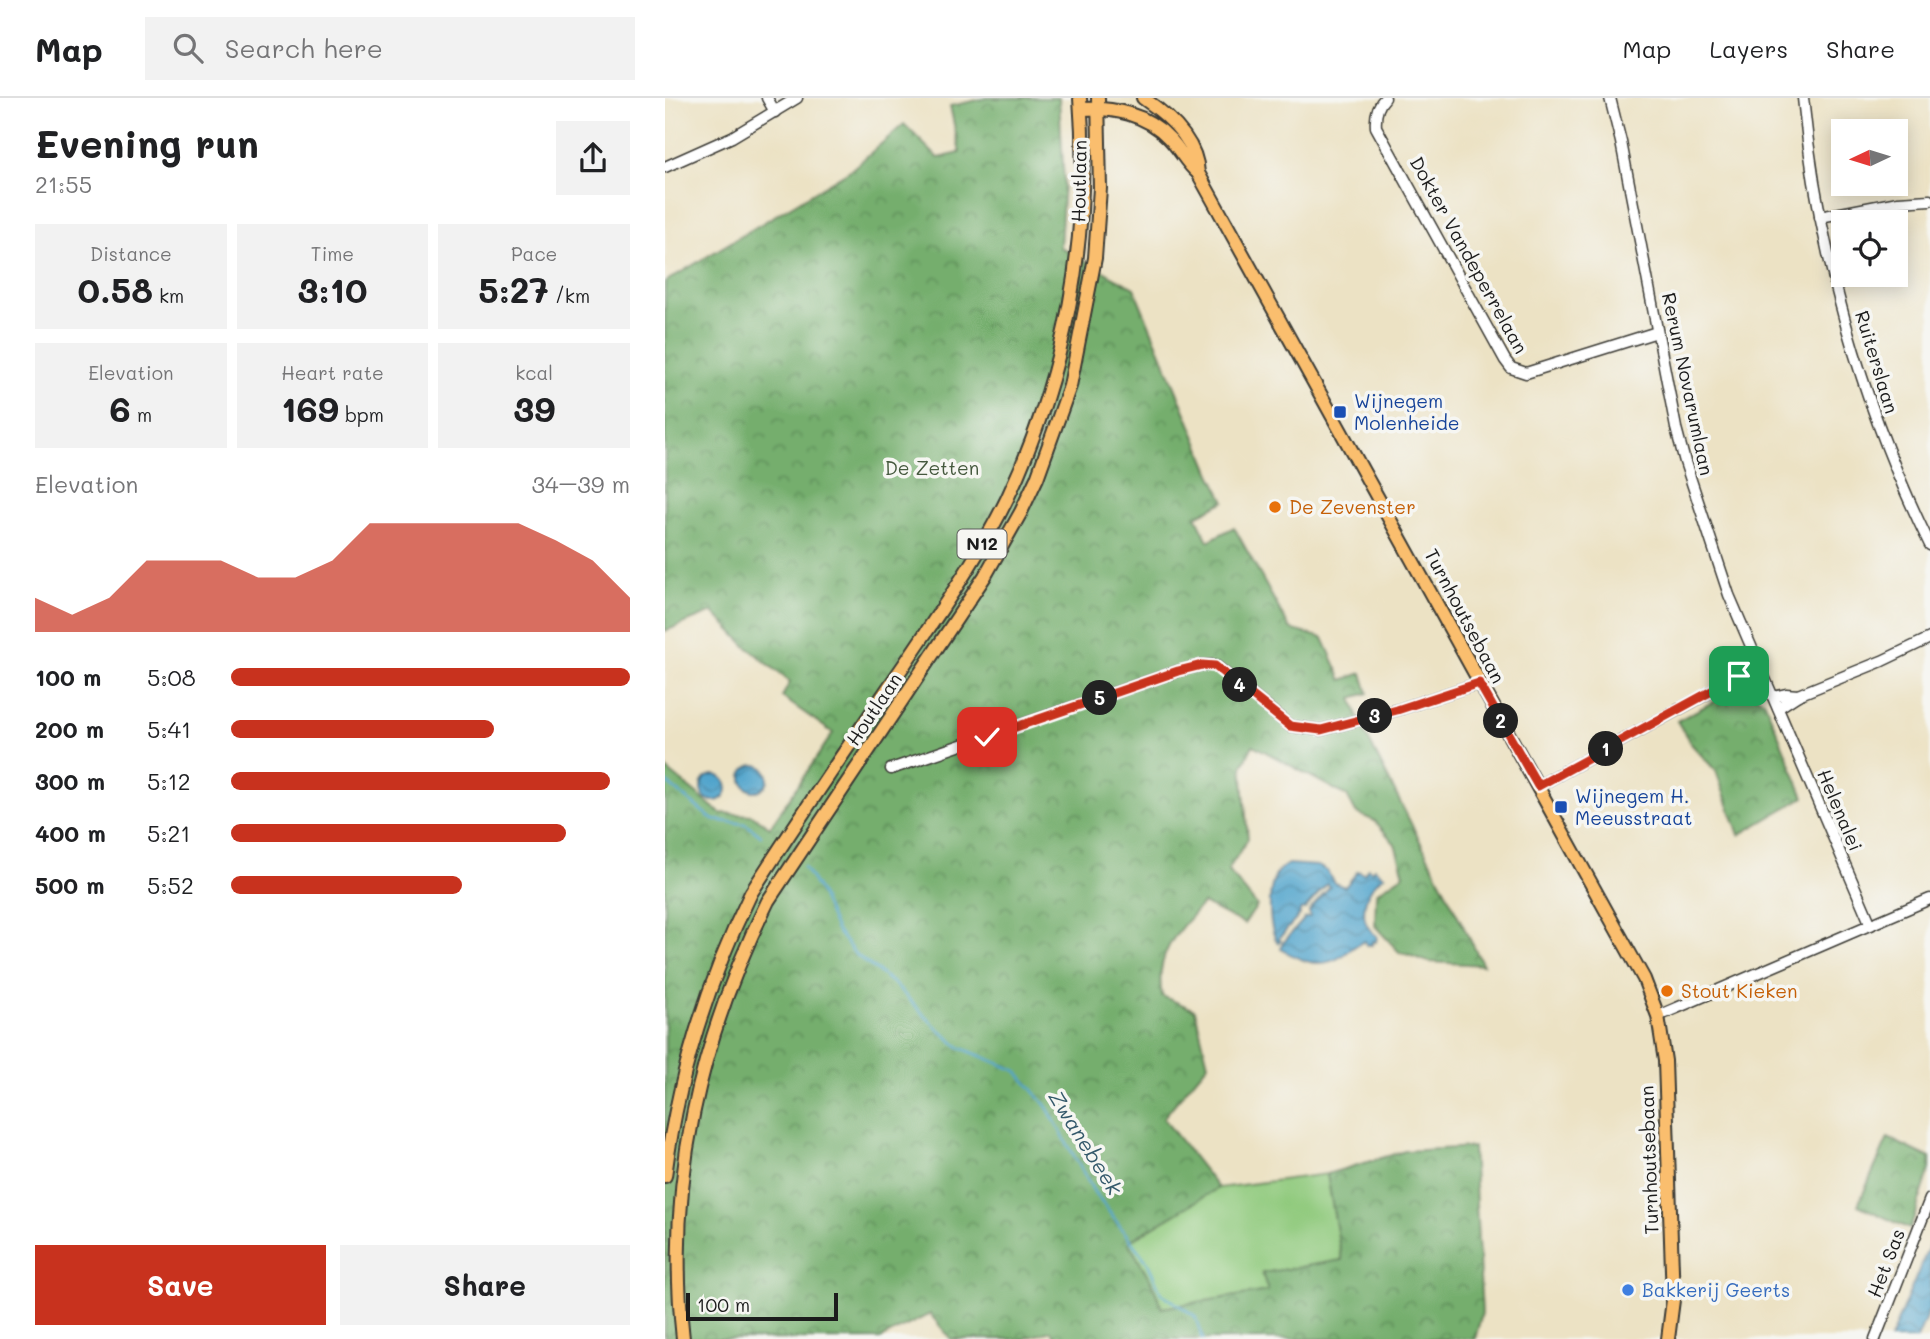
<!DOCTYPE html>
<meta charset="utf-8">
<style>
body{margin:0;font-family:Mali,sans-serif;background:#f2f2f2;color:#202124;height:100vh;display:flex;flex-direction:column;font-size:26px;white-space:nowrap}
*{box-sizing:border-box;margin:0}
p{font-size:23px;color:#757577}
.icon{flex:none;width:38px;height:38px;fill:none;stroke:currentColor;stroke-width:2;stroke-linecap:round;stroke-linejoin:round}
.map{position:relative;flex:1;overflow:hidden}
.side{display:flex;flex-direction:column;background:#fff;width:665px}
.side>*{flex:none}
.needle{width:46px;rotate:266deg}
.controls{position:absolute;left:1166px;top:21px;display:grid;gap:14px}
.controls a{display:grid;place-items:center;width:77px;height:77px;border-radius:0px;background:#fff;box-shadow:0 4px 18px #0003;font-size:35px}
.scale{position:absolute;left:21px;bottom:18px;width:152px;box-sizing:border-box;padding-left:7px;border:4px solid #1c1c1c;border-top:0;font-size:19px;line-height:24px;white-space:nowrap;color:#1c1c1c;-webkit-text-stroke:5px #f6f6f2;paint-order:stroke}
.pin{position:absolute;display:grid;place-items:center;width:60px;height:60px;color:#fff;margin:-30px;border-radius:14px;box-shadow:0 4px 10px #0006}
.km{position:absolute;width:35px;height:35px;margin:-18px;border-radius:50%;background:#222;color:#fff;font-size:19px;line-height:35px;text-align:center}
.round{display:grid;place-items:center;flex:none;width:74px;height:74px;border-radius:0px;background:#f2f2f2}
.head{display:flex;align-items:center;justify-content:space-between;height:119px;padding:0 35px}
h1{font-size:38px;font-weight:700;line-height:52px}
.metrics{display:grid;grid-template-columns:repeat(3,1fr);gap:10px;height:119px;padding:7px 35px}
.metrics div{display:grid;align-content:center;border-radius:0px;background:#f2f2f2;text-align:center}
.metrics b{font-size:35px;font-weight:700}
.metrics small{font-size:19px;font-weight:400}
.metrics p{font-size:19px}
.chart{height:196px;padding:14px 35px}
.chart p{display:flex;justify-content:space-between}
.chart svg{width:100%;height:126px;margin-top:7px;fill:#c8321e;opacity:.7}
.action{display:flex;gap:14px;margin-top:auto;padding:14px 35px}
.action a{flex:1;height:80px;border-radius:0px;background:#c8321e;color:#fff;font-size:28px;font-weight:700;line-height:80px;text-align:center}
.action a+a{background:#f2f2f2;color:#202124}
ul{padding:0 35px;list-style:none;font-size:23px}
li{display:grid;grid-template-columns:112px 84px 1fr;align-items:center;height:52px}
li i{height:18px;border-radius:9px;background:#c8321e}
header{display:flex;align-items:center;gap:42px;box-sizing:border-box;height:98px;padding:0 35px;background:#fff;border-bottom:2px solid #e0e0e0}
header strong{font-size:33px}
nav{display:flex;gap:38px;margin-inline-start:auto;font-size:24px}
.search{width:490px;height:63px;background:#f2f2f2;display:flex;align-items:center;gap:18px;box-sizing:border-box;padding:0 24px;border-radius:0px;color:#757577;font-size:26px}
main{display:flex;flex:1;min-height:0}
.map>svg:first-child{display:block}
</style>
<header>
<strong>Map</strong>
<div class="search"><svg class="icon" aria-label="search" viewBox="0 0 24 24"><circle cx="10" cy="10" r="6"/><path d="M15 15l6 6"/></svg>Search here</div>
<nav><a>Map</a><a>Layers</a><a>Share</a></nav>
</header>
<main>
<section class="side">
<div class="head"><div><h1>Evening run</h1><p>21:55</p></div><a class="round"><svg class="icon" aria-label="share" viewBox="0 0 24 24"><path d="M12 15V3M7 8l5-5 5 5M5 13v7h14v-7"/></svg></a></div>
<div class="metrics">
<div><p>Distance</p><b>0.58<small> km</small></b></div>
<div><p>Time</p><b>3:10</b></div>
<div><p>Pace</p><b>5:27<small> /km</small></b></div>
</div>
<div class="metrics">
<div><p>Elevation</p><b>6<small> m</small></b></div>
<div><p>Heart rate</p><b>169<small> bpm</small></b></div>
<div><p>kcal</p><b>39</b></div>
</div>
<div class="chart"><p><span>Elevation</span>34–39 m</p>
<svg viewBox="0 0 160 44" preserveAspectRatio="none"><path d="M0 44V32L10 38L20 32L30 19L40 19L50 19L60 25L70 25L80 19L90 6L100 6L110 6L120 6L130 6L140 12L150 19L160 32V44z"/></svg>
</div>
<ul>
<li><b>100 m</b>5:08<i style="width:100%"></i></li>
<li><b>200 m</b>5:41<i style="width:66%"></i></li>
<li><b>300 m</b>5:12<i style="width:95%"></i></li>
<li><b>400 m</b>5:21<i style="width:84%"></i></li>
<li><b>500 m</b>5:52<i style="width:58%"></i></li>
</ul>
<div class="action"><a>Save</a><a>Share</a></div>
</section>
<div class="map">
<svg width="1265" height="1241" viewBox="0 0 1265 1241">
<defs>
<pattern id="forest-crowns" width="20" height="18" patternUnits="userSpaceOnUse" patternTransform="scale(1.75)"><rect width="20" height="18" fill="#74ae6d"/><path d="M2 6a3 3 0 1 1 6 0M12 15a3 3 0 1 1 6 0" fill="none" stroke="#5e8d59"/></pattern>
<pattern id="water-waves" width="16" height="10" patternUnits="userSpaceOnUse" patternTransform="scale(1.75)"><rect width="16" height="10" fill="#51a4cc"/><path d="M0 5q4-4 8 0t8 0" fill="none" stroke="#4285a5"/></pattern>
</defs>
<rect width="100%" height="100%" fill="#f6f6f2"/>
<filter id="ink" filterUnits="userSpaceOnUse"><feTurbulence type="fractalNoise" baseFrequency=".0143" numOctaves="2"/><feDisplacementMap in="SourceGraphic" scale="14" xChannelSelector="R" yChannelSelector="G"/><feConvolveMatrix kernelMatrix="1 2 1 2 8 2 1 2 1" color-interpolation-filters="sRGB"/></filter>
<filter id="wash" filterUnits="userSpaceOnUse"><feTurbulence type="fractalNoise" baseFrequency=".00686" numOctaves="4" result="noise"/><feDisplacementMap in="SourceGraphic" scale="28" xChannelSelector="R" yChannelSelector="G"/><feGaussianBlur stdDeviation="1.57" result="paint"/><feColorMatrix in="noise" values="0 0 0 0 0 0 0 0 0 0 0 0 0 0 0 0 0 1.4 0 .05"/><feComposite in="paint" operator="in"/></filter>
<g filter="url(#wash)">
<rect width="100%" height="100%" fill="#ece2c4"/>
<path fill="#91ca7e" stroke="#56734d" stroke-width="2" d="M662,1076L677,1163L598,1175L603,1193L497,1210L486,1183L463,1144L553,1090Z"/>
<g fill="url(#forest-crowns)" stroke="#486544" stroke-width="2">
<path d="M322,0H394L399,84L395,149L469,190L546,376L560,403L531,418L543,443L569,429L625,531L658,540L677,582L697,575L703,595L687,600L697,629L818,867L764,864L734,854L710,828L711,795L739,776L730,746L710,723L691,715L682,698L588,647L577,669L583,741L563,772L592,808L579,826L538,805C512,834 489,856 497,898L530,912L543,966L498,1020L553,1090L463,1144L486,1183L497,1210L603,1193L597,1175L677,1162L662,1076L740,1053L808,1049L817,1215L810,1241H391L386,1233L358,1241H286L265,1216L215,1241H0V670L55,715L87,717L105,729L168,635L117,599L125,584L81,548L48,514L0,533V184L187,71L239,26L273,60L295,55L285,8Z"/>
<path d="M1072,591L1099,602L1139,699L1074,737L1051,673L1026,646L1012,623Z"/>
<path d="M1223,1040L1265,1060V1071L1245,1131L1193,1107Z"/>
</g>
<g fill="url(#water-waves)" stroke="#366074" stroke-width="2">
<circle cx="90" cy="680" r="13"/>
<circle cx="49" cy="690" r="13"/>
<path d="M623,766L653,768L662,773L669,785L680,789L693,773L699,776L703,770L707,773L709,770L719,778C699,791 690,823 712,838L711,844L707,843V847H701L700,843C691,846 685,852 677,858C655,872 636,863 616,851L617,846L640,820L645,819L644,813L665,789L662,786L640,811L635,812V817L614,840L616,843L613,845C603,830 601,788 614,773C616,770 620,768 623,766Z"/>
<path d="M1265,1146V1210L1252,1241H1225Z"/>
</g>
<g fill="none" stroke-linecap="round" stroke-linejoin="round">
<g stroke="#51a4cc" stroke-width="2.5">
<path d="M0,683L48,722L81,726L96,738"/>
<path d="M139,769L154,793L171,832L190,856L229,886L273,931L294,949L352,973L382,1009L429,1094L483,1165L496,1195L530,1218L538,1241"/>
</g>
</g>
</g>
<g filter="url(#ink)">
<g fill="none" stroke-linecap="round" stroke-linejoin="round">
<g stroke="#3b3a35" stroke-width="13">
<g id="minor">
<path d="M102,0L110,14"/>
<path d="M720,0C712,8 710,17 711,29L840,262L846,270L861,275L992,234"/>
<path d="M945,0L956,44L1011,330L1020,364L1064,497L1206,827"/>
<path d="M1138,0C1153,154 1197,308 1265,447"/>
<path d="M0,69L67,39L132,0"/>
<path d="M1155,119L1233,104L1265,102"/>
<path d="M1108,599L1121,596L1133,597"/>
<path d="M1113,610L1133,597L1217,563L1265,540"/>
<path d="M226,671L513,573L537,567H550L625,628L656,632L732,612L814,585"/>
<path d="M873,688L1075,578L1092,566"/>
<path d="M993,918L1265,801"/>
<path d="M1210,1241L1265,1101"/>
</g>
</g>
<g stroke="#3b3a35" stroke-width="16">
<g id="major">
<path d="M478,0C503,17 532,42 533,75"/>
<path d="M416,11C448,9 482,16 504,40C515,51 521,65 533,75L979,881L993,918L1000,963L1008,1202L1003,1241"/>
<path d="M0,1078C13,978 42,885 86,795C135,718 187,643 239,567C275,513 314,459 342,401C401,276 426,137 415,0"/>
<path d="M18,1241C1,1085 34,942 103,803L320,478L356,414L372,380L405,288L430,160L435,90L433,0"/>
</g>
</g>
<use href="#minor" stroke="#fff" stroke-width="10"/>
<use href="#major" stroke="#fabe6e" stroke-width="12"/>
</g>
</g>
<g fill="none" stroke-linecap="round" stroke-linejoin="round" filter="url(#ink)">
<g stroke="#fff" stroke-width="14">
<path id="route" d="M322,639L513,573L537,567L550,568L625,628L656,632L732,612L814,585L873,688L1074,578"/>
</g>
<use href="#route" stroke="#c8321e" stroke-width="9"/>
</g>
<g fill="#1a4fb4" stroke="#f6f6f2" stroke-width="2.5">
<rect x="668" y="307" width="14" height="14" rx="3.5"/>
<rect x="889" y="702" width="14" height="14" rx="3.5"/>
</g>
<g fill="#e8710a" stroke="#f6f6f2" stroke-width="2.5">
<circle cx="610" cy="409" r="7"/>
<circle cx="1002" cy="893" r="7"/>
</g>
<circle fill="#3f7fe0" stroke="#f6f6f2" stroke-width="2.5" cx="963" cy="1192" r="7"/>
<g text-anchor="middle" stroke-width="7" stroke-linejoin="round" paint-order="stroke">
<rect fill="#f6f6f2" stroke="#5d5d5c" stroke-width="2" x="292.5" y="431.5" width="49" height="29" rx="5"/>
<g font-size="18" font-weight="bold" fill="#1c1c1c">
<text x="317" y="452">N12</text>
</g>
<g font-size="19" fill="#1c1c1c" stroke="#f6f6f2">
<text transform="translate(414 83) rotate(-89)" y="7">Houtlaan</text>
<text transform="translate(804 157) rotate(61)" y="7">Dokter Vandeperrelaan</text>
<text transform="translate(1212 264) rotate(73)" y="7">Ruiterslaan</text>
<text transform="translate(1023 286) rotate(78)" y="7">Rerum Novarumlaan</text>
<text transform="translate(800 518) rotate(62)" y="7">Turnhoutsebaan</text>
<text transform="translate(209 611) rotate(-56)" y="7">Houtlaan</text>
<text transform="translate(1175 712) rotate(67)" y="7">Helenalei</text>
<text transform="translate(984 1062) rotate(-92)" y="7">Turnhoutsebaan</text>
<text transform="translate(1221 1165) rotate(-69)" y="7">Het Sas</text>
</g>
<g font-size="19" fill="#164399" stroke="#f6f6f2" text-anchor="start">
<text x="689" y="310">Wijnegem<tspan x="689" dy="22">Molenheide</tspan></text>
<text x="910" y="705">Wijnegem H.<tspan x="910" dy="22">Meeusstraat</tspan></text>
</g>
<g font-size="19" fill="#45593e" stroke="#f6f6f2">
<text x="267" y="377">De Zetten</text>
</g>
<g font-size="19" fill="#c56008" stroke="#f6f6f2" text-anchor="start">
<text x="624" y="416">De Zevenster</text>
<text x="1016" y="900">Stout Kieken</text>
</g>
<g font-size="19" fill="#366cbe" stroke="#f6f6f2" text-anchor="start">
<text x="977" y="1199">Bakkerij Geerts</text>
</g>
<g font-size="21" font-style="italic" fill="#34596b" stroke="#f6f6f2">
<text transform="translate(420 1045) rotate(58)" y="7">Zwanebeek</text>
</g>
</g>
</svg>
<div class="controls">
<a><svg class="needle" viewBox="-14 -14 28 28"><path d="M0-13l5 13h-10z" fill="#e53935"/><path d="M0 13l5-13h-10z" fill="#757577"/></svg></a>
<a><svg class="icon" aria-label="locate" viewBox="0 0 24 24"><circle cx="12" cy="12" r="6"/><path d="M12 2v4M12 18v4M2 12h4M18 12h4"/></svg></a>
</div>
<div class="scale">100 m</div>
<div class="pin" style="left:1074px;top:578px;background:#1e9e55"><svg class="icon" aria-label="arrive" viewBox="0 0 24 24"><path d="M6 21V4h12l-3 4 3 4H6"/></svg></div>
<div class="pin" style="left:322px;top:639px;background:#d93025"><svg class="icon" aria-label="check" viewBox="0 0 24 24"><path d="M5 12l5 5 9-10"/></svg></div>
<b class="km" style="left:941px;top:651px">1</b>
<b class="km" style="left:836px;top:623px">2</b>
<b class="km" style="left:710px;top:618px">3</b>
<b class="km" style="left:575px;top:587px">4</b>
<b class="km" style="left:435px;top:600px">5</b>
</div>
</main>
